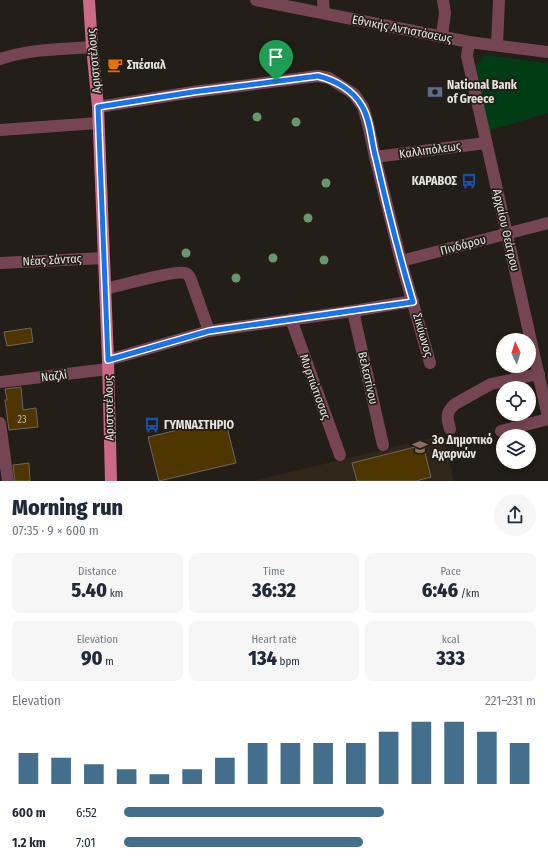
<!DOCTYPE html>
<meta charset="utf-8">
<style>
body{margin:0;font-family:"Fira Sans Condensed",sans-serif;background:#f6f6f7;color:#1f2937;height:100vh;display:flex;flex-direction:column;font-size:15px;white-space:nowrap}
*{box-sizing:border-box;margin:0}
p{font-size:13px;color:#747a83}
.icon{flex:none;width:22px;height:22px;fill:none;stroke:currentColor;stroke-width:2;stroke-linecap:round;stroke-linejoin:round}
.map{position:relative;height:481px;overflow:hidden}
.side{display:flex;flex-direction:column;background:#fff;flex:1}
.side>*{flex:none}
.needle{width:26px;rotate:356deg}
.buttons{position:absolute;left:496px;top:333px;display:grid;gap:8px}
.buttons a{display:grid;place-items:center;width:40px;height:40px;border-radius:50%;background:#fff;box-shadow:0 2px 10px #0003;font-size:20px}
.pin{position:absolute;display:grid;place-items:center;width:34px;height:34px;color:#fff;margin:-41px -17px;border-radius:50% 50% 50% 0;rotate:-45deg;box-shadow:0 0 4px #0007}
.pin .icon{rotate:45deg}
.round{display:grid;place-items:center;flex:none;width:42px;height:42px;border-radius:21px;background:#f6f6f7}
.overview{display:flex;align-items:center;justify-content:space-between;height:68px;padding:0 12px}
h1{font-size:22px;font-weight:800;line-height:30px}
.stats{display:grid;grid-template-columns:repeat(3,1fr);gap:6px;height:68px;padding:4px 12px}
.stats div{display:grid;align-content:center;border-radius:8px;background:#f6f6f7;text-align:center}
.stats b{font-size:20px;font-weight:800}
.stats small{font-size:11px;font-weight:400}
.stats p{font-size:11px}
.chart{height:112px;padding:8px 12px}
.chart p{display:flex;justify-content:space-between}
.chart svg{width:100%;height:72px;margin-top:4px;stroke:#436e8c;stroke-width:6}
ul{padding:0 12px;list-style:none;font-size:13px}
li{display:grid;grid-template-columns:64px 48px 1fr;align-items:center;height:30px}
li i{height:10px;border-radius:5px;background:#436e8c}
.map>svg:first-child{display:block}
</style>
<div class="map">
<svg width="548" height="481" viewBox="0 0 548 481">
<rect width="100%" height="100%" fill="#231e17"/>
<path fill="#2e271a" d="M443,435L454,481H253Z"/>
<path fill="#003c15" d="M485,55L548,63V113L489,131L474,67Z"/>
<g fill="#4f3600" stroke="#6c675e">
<path d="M31,328L33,342L7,346L4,332Z"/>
<path d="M21,387L23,410L36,408L38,427L9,430L5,400H7L5,389Z"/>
<path d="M225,419L236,463L159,481L148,437Z"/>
<path d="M423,445L431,477L416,481H357L352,463Z"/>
<path d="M29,463L30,481H15L13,465Z"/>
</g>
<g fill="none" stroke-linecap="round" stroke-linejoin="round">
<g stroke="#764553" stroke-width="12">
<path d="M256,0L469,42L548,52"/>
<path d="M323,0L324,13"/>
<path d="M442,36L445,13L443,0"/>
<path d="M469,42L467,56L548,417"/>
<path d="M497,45L499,0"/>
<path d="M0,59C29,49 61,49 92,47"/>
<path d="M98,107L193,92L318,76L329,78L354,94L363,107L368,124L375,157L401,261L430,363"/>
<path d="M0,130L98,123"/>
<path d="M375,157L486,143"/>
<path d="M401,261L548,223"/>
<path d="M0,263L104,258"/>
<path d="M105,289C118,286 175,270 185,273C188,274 190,277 191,280L209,331"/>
<path d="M353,311L383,445"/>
<path d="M291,319L340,455"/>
<path d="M108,360L209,331L353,311L413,301"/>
<path d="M0,382L108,369"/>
<path d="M0,423L8,481"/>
<path d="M450,429C447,418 445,413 455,404L491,384L539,374"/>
<path d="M501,431L548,419"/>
</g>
<path stroke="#cc6888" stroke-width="12" d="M89,0L92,47L98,107L108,360L111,481"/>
</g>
<g fill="#6a966e">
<circle cx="257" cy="117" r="4.5"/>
<circle cx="296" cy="122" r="4.5"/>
<circle cx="326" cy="183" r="4.5"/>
<circle cx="308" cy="218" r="4.5"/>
<circle cx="186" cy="253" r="4.5"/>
<circle cx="273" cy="258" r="4.5"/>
<circle cx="324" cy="260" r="4.5"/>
<circle cx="236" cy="278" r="4.5"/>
</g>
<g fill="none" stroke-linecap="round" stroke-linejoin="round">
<g stroke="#fff" stroke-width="8">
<path id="route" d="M318,76C335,80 353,90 362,106C371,121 371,142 376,159C387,207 399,255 413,302L209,331L108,360L98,107L193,92Z"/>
</g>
<use href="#route" stroke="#1a73e8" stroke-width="5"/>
</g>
<defs>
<g id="cafe-bare" transform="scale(1.2)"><path d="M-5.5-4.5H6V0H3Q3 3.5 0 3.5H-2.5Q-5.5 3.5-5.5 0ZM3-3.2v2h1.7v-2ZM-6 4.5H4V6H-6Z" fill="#e8710a" stroke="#231e17" stroke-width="2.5" paint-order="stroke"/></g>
<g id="bank-bare" transform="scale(1.2)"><path d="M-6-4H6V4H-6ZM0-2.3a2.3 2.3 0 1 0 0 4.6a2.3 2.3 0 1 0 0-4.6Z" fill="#5c6f8a" stroke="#231e17" stroke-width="2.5" paint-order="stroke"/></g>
<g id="bus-bare" transform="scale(1.2)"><path d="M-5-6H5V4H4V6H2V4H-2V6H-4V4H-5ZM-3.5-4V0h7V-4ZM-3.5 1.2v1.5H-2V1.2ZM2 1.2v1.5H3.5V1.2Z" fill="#1a4fb4" stroke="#231e17" stroke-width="2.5" paint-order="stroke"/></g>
<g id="school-bare" transform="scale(1.2)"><path d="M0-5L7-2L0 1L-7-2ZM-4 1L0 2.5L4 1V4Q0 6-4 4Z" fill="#8d6e63" stroke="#231e17" stroke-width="2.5" paint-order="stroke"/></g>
</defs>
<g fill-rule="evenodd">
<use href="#cafe-bare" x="115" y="65"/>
<use href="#bank-bare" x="435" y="92"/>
<use href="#bus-bare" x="469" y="181"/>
<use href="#bus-bare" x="152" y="425"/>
<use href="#school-bare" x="420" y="447"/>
</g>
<g text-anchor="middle" stroke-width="3.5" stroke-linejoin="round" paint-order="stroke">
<g font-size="10" fill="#c0b8a6">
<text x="22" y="423">23</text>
</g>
<g font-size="12" fill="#e6e3de" stroke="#231e17">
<text transform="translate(402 29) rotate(11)" y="4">Εθνικής Αντιστάσεως</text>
<text transform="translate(94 61) rotate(-95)" y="4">Αριστοτέλους</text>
<text transform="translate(430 150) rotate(-8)" y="4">Καλλιπόλεως</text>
<text transform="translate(506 230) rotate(77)" y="4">Αρχαίου Θεάτρου</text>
<text transform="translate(463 245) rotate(-15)" y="4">Πινδάρου</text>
<text transform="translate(52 260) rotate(-3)" y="4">Νέας Σάντας</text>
<text transform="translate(423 335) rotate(74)" y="4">Σικύωνος</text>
<text transform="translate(54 376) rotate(-7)" y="4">Ναζλί</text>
<text transform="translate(368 378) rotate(77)" y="4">Βελεστίνου</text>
<text transform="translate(315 387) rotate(70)" y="4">Μυρτιώτισσας</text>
<text transform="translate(109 408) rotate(-91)" y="4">Αριστοτέλους</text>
</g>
<g font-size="12" font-weight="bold" fill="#e6e3de" stroke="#231e17" text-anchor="start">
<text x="127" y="69">Σπέσιαλ</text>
<text x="447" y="89">National Bank<tspan x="447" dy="14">of Greece</tspan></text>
<text x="457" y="185" text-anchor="end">ΚΑΡΑΒΟΣ</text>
<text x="164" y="429">ΓΥΜΝΑΣΤΗΡΙΟ</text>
<text x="432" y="444">3ο Δημοτικό<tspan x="432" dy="14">Αχαρνών</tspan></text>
</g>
</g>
</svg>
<div class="buttons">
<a><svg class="needle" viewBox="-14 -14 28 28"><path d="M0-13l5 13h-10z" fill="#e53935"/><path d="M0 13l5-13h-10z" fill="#747a83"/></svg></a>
<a><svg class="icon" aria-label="locate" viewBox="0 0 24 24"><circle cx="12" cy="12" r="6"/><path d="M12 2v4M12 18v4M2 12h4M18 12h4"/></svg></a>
<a><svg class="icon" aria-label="layers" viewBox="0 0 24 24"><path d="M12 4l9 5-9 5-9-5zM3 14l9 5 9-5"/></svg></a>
</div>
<div class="pin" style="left:276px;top:81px;background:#1e9e55"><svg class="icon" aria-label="arrive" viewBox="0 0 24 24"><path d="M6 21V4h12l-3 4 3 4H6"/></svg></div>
</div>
<section class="side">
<div class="overview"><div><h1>Morning run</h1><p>07:35 · 9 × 600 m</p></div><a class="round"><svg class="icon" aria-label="share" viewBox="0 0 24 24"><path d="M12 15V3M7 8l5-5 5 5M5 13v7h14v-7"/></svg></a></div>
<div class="stats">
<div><p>Distance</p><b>5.40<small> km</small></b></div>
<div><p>Time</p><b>36:32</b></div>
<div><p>Pace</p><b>6:46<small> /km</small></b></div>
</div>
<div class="stats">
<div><p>Elevation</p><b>90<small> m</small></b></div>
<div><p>Heart rate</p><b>134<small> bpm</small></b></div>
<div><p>kcal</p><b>333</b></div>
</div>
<div class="chart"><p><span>Elevation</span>221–231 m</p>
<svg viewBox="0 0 160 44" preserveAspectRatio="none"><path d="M5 44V25M15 44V28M25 44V32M35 44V35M45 44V38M55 44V35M65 44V28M75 44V19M85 44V19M95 44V19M105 44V19M115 44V12M125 44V6M135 44V6M145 44V12M155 44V19"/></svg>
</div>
<ul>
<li><b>600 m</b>6:52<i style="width:63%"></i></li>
<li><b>1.2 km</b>7:01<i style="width:58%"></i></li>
</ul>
</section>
